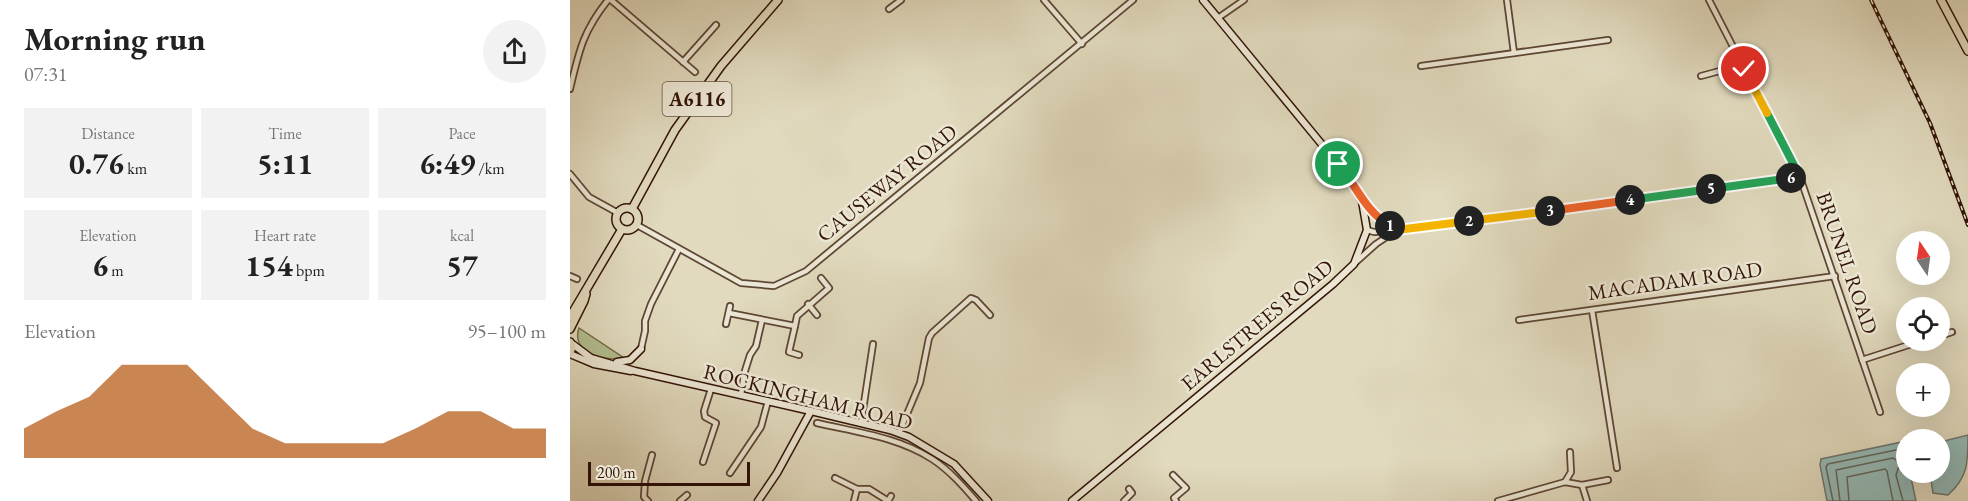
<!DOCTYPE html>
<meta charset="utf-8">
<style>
body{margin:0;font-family:"EB Garamond",serif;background:#f2f2f2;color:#222;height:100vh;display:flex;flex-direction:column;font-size:22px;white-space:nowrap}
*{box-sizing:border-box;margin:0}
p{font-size:20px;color:#767676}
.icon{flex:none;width:33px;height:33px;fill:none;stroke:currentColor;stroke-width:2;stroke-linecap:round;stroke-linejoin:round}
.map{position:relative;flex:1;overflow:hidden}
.panel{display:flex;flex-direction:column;background:#fff;width:570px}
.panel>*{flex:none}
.needle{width:39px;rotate:347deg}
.fabs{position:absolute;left:1326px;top:231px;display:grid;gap:12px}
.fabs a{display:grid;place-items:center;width:54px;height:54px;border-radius:50%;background:#fff;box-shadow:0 6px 24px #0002;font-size:30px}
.scale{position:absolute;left:18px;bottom:15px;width:162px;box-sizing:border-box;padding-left:6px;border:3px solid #331406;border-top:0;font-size:16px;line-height:21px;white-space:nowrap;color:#331406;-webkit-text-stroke:4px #ece7d5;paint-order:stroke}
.pin{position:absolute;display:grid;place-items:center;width:51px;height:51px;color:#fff;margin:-26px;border:3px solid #fff;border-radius:50%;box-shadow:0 2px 6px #0007}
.km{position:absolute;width:30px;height:30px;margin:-15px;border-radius:50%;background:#222;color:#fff;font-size:16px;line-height:30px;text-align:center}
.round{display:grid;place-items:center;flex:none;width:63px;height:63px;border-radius:32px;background:#f2f2f2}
.summary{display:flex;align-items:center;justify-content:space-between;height:102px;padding:0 24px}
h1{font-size:33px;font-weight:700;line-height:45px}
.metrics{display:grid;grid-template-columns:repeat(3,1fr);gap:9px;height:102px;padding:6px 24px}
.metrics div{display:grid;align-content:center;border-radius:0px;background:#f2f2f2;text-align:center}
.metrics b{font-size:30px;font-weight:700}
.metrics small{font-size:16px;font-weight:400}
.metrics p{font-size:16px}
.chart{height:168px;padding:12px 24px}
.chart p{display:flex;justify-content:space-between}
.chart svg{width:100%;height:108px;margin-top:6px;fill:#b45309;opacity:.7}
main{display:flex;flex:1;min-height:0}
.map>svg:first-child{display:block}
</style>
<main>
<section class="panel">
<div class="summary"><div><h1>Morning run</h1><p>07:31</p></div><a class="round"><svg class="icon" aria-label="share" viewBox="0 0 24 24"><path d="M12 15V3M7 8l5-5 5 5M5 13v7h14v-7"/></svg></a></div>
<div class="metrics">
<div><p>Distance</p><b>0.76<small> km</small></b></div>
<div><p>Time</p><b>5:11</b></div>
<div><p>Pace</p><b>6:49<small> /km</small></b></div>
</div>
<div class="metrics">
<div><p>Elevation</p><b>6<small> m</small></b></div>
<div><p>Heart rate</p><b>154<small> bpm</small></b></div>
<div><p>kcal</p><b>57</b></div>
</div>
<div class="chart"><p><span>Elevation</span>95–100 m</p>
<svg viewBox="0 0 160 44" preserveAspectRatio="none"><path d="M0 44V32L10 25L20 19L30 6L40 6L50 6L60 19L70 32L80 38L90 38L100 38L110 38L120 32L130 25L140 25L150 32L160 32V44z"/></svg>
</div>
</section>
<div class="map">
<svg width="1398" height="501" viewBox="0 0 1398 501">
<rect width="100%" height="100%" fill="#e1dabe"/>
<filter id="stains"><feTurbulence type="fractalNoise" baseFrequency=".00333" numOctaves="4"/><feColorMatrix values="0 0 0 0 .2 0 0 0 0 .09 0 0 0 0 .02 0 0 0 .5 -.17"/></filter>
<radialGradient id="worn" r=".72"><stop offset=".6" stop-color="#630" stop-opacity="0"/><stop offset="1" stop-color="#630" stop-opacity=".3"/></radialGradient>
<path fill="#b4bf90" stroke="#746a4b" stroke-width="1.5" d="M9,328L54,358C36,362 0,353 9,328Z"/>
<g fill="#95bab6" stroke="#6e7870" stroke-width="1.5">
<path d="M1398,435C1398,463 1398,477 1378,495L1363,493L1360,473L1370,472V442Z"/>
<path d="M1332,442L1336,460V472L1340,473L1346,501H1257L1250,465L1251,459Z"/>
</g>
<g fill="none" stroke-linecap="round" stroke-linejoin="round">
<g stroke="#64675e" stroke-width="1.5">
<path d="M1263,501L1256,467L1258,464L1326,450L1336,455"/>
<path d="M1270,501L1266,470L1323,458L1330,463L1326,475L1333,501"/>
<path d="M1279,501L1277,477L1315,469L1317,471L1323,501"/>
</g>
<g stroke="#5e4634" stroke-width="8">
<g id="street">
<path d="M41,0L125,72"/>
<path d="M474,0L512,44"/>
<path d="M937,0L944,53"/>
<path d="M1139,0L1230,177L1310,412"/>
<path d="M319,9L331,0"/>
<path d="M648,18L674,0"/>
<path d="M113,62L146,25"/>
<path d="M851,66L1038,40"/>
<path d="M1131,76L1168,66L1171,63"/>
<path d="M0,89C9,51 13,31 38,0"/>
<path d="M0,174L19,197L48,213"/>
<path d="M67,225L171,283L204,286L236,271L563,0"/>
<path d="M797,230L804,232L857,227L1230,177"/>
<path d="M786,262L806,244L827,230L810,220L793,202"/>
<path d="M0,276L7,279"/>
<path d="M238,304L247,315"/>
<path d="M1022,310L1047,468"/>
<path d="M159,313L225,326L227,316L259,288L251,278"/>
<path d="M949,320L1265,276"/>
<path d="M156,324L160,306"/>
<path d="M225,326L219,352L229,355"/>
<path d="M1370,336L1382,332"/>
<path d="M71,349L75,331V321L81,304L109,249"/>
<path d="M1292,360L1354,340"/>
<path d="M171,395L174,374L180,355L186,346L192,320"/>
<path d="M247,423C286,432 328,437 362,459C379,470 393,486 406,501"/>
<path d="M291,423L303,344"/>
<path d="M329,433L350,383L359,338L362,333L401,298L406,300L420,315"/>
<path d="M133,462L146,423L135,417L134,411L141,389"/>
<path d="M160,473L191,427L198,401"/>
<path d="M603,475L616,488L604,498L606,501"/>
<path d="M265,478L287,489H299L318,501L321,496"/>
<path d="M995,482L1001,472L1000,452"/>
<path d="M1012,485L1017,501"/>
<path d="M78,501L74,497L75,481L82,455"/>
<path d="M110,501L117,495"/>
<path d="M284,501L287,489"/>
<path d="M554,501L562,493L559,489"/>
<path d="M928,501L995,482L1012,485L1038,480"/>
</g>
</g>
<g stroke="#331406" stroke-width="9">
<g id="secondary">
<path d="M1,343L21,358L65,371L241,411L320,430L339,437L384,464L418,501"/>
<path d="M0,354L24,364L61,371"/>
<path d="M47,362L60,360L71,349"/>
<path d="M188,501L207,473L241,411"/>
<path d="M502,501L763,284L784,264L797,230L792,201L773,170L633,0"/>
</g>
</g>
<g stroke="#331406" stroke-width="10">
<g id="primary">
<path d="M1371,0L1398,51"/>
<circle cx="57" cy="219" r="11"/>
<path d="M62,209L105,130L151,66L208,0"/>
<path d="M0,317L52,229"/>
<path d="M0,329L14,301L16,294"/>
<path d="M0,342L2,347L0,353"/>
</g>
</g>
<use href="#street" stroke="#ece7d5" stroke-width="4.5"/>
<use href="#secondary" stroke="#ece7d5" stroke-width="6"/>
<use href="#primary" stroke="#e1dabe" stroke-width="7"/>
<g stroke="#331406" stroke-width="4">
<path id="rail" d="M1301,0L1360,123L1398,225"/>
</g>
<use href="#rail" stroke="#ece7d5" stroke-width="1.5" stroke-dasharray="4.5" stroke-linecap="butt"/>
</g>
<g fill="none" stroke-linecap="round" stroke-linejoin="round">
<g stroke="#fff" stroke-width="12">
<path id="split-1" d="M768,164C787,186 794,210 820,226"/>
</g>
<g stroke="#fff" stroke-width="12">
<path id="split-2" d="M820,226L827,230L899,221"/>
</g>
<g stroke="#fff" stroke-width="12">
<path id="split-3" d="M899,221L980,211"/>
</g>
<g stroke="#fff" stroke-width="12">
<path id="split-4" d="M980,211L1060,200"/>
</g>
<g stroke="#fff" stroke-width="12">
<path id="split-5" d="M1060,200L1141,189"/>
</g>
<g stroke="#fff" stroke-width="12">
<path id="split-6" d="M1141,189L1221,178"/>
</g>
<g stroke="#fff" stroke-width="12">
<path id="split-7" d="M1197,113L1230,177L1221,178"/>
</g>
<g stroke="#fff" stroke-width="12">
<path id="split-8" d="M1174,69L1197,113"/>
</g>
<use href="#split-1" stroke="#f0652b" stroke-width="8"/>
<use href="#split-2" stroke="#f5b400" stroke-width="8"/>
<use href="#split-3" stroke="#f5b400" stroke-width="8"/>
<use href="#split-4" stroke="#f0652b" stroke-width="8"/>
<use href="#split-5" stroke="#22a559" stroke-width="8"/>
<use href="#split-6" stroke="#22a559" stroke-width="8"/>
<use href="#split-7" stroke="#22a559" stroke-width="8"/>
<use href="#split-8" stroke="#f5b400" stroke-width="8"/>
</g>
<g text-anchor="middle" stroke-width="5" stroke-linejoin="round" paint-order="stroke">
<rect fill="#ece7d5" stroke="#6a5344" stroke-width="1.5" x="92.5" y="82" width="69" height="34" rx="4.5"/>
<g font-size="20" font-weight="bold" fill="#331406">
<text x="127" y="106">A6116</text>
</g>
<g font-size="21" fill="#331406" stroke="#ece7d5">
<text transform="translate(317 183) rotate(-39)" y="7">CAUSEWAY ROAD</text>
<text transform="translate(1277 263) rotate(71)" y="7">BRUNEL ROAD</text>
<text transform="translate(1105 281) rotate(-8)" y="7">MACADAM ROAD</text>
<text transform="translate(687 325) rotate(-40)" y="7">EARLSTREES ROAD</text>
<text transform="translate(238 397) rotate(14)" y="7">ROCKINGHAM ROAD</text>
</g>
</g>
<rect width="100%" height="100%" filter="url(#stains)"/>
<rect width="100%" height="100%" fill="url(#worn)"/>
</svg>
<div class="fabs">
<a><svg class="needle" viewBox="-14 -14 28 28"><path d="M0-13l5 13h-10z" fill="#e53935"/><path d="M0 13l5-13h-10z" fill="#767676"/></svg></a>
<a><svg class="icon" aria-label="locate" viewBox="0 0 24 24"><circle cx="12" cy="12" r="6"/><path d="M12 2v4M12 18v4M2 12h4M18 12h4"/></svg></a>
<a>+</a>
<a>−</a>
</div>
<div class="scale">200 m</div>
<div class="pin" style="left:768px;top:164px;background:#1e9e55"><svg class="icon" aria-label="arrive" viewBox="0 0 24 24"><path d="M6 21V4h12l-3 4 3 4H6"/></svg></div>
<div class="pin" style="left:1174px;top:69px;background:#d93025"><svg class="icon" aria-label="check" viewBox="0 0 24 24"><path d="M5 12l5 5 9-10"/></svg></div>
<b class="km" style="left:820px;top:226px">1</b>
<b class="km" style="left:899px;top:221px">2</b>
<b class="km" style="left:980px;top:211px">3</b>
<b class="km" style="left:1060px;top:200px">4</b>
<b class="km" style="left:1141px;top:189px">5</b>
<b class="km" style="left:1221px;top:178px">6</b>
</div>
</main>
